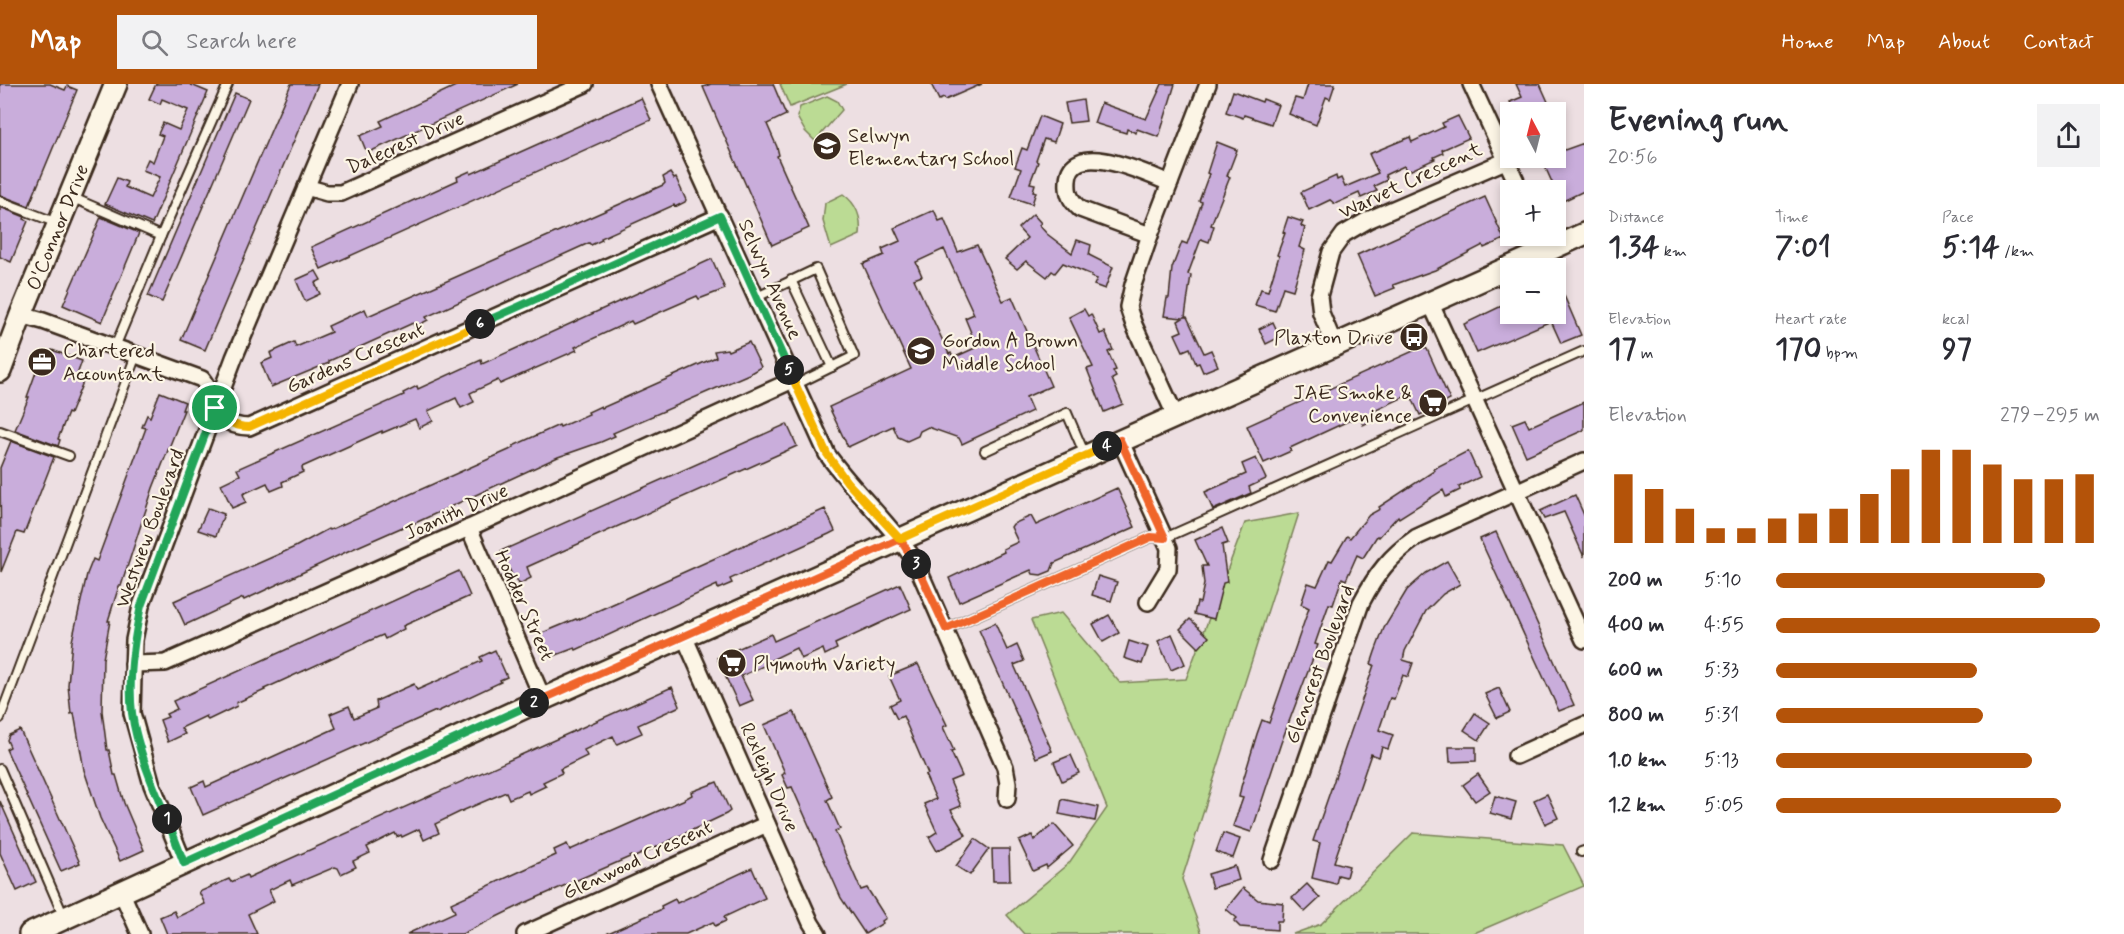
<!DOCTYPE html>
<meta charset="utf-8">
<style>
body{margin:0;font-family:Mynerve,sans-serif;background:#f2f2f3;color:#2b2b33;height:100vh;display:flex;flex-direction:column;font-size:22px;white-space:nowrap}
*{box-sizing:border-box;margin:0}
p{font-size:20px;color:#7c7c81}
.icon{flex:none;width:33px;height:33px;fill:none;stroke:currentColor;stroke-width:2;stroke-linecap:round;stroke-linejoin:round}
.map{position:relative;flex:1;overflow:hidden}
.side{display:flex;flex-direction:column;background:#fff;width:540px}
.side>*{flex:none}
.needle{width:39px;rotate:353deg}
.controls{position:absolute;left:1500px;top:18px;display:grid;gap:12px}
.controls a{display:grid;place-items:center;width:66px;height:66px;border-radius:0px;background:#fff;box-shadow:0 3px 9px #0003;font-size:30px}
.pin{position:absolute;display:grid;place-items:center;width:51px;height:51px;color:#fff;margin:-26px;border:3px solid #fff;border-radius:50%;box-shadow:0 2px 6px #0007}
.km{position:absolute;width:30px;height:30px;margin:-15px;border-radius:50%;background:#222;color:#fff;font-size:16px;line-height:30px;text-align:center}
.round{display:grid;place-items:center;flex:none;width:63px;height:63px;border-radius:0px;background:#f2f2f3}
.head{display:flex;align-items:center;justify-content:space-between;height:102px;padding:0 24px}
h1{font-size:33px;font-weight:700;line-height:45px}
.figures{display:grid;grid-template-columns:repeat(3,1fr);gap:9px;height:102px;padding:6px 24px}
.figures div{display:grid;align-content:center}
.figures b{font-size:30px;font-weight:700}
.figures small{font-size:16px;font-weight:400}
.figures p{font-size:16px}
.chart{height:168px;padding:12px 24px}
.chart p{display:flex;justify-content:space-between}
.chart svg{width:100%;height:108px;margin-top:6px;stroke:#b45309;stroke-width:6}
ul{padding:0 24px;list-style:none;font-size:20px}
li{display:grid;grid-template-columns:96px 72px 1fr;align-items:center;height:45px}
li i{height:15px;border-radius:8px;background:#b45309}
header{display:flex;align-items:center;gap:36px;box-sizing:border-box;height:84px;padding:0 30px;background:#b45309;color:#fff}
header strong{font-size:28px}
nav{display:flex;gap:33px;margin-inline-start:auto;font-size:21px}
.search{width:420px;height:54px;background:#f2f2f3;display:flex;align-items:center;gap:15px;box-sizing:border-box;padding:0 21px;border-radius:0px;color:#7c7c81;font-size:22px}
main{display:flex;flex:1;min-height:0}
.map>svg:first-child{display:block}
</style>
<header>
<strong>Map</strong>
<div class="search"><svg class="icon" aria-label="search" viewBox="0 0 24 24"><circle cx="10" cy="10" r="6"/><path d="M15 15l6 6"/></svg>Search here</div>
<nav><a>Home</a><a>Map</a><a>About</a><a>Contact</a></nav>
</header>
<main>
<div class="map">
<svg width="1584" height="850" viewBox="0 0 1584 850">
<rect width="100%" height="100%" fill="#eddfe2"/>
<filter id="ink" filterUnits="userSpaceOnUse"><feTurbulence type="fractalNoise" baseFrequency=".0167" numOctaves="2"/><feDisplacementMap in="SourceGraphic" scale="12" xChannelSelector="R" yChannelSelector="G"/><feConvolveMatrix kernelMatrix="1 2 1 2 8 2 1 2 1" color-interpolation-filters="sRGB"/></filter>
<g filter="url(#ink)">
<g fill="#bbdb94" stroke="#7b8259" stroke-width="1.5">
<path d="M780,0H847L790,23Z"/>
<path d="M827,12L837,17L842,26L815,57L805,47L797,33L800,23Z"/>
<path d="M843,110C857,120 862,133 860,151L831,164L823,137L825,119Z"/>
<path d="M1299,429L1182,795L1202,850H1024L1007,831L1069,779L1107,724L1031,536L1061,529L1120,599L1186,595L1245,439Z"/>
<path d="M1413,749L1563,761L1584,802L1472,850H1293L1321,840Z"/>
</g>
<g fill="#c9addb" stroke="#3b2a1e" stroke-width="1.5" fill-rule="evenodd">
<path d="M0,0H50L65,6L67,2L77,6L29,122L0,111Z"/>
<path d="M156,0H189L208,8L152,140L105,120L117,94L127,98L125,103L150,114L160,93L143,86L148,75L153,78L163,52L158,50L163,39L179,46L188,26L162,15L160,20L149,15Z"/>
<path d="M291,0H318L205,266L181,256Z"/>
<path d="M460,0H518L367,69L360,52L383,42L380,37Z"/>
<path d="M711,0H773L786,31L767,40L777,63L779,71L777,72L809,144L772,161L703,3Z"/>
<path d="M931,0H982L945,16L944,14L939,16Z"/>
<path d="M1162,0H1175L1159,53L1137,45L1136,49L1127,45L1126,49L1094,39L1101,19L1146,35Z"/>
<path d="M1308,0H1335L1330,15L1326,13L1316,41L1289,30L1295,14L1303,16Z"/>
<path d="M1516,0H1540L1549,20L1530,28H1515L1510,18L1522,13Z"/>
<path d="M1233,7L1262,18L1263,15L1278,21L1271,40L1244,31L1243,34L1226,28Z"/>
<path d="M235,9L249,15L162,218L148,212Z"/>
<path d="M641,14L651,36L321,185L311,163L458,96L457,93L470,87L471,90Z"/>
<path d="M1083,16L1086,37L1069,39L1065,19Z"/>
<path d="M1040,32L1060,40L1054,58L1044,55L1036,77L1038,78L1030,99L1035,100L1033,107L1036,108L1032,120L1011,113L1021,85L1015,83L1022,64L1027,66Z"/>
<path d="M1458,32L1469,54L1442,66L1443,69L1434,73L1435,75L1407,88L1404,82L1385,91L1387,96L1374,102L1377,107L1361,114L1359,109L1335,120L1330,116L1309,126L1301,108L1336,92L1337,96L1341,94L1345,103L1378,89L1369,70L1410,53L1412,58L1444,43L1442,39Z"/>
<path d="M1217,58L1237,66L1227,92L1230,93L1211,141L1214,142L1209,158L1201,155L1188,190L1191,191L1185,233H1187L1204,269L1211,266L1218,282L1203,288L1199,279L1196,280L1190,264L1183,267L1175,250L1182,247L1178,237L1183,234L1164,232L1167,214H1169L1172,184L1182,158L1187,160L1202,118L1199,117L1209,90L1207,89Z"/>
<path d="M1584,59V107L1561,118L1542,76L1547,74H1556V69Z"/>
<path d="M670,89L674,95L676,94L686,116L685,118L675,123L674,121L601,154L602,156L591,161L589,159L426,233L428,236L415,243L413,239L329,277V279L271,303L261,279L272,274L270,269L294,258L296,263L331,248L328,242L339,237L365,225L368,232L663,101L665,99L663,93Z"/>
<path d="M1485,113L1504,155L1484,164L1483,161L1435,186L1393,201L1395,204L1375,212L1357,171Z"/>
<path d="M0,123L25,133L24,135L28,137L11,178L0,173Z"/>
<path d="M934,126L939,137L944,135L958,168L977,161L1003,217L1012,213L1051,302L1026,313L1032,327L962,360L959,354L928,343L920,347L918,352L907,357L898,353L893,342L848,363L829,323L911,285L863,180L884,171L882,165L900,157L894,144ZM944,165L974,230L965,234L977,263L953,274L951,269L949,270L914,195L922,192L916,178Z"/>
<path d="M1033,130L1041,139L1039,141L1047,150L1072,169L1077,156L1091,161L1089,171L1113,183L1105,205L1094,201L1097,195L1091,193L1092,191L1063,179L1055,189L1052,187L1047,193L1026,177L1017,185L1005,175L1027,154L1018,144Z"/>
<path d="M101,133L139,149L102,238L63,221Z"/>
<path d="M1288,133L1303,138L1301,142L1305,144L1299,163L1305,166L1293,206L1283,203L1275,227L1255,221L1261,205L1268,207L1279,172L1277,171L1285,149L1283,148Z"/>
<path d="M712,175L725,205L699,215L697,212L633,240L631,237L575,263L577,266L500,300L498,296L470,309L474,318L461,324L456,314L428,327L433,337L419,344L415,335L382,349V347L302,383L303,388L282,398L283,402L271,407L267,399L243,410L246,418L232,424L221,400L240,391L237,385L404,311L403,309L417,302L418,305L481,276L482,280Z"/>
<path d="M316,187L321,196L315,199L320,210L305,217L296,196Z"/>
<path d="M1556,193L1581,251L1561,259L1551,237L1477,269L1464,240L1510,218V230H1556Z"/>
<path d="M1084,225L1088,232L1091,230L1100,250L1105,248L1113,266L1108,268L1116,286L1113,287L1116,293L1112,295L1123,320L1104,328L1087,285L1093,283L1069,233Z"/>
<path d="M1273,238L1280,253L1266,260L1259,245Z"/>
<path d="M749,258L761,283L749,290L613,349L615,352L601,358L558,373L413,440L412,439L348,467L257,510L244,516L243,514L185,541L174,517L295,463L328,445L330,446L509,366L514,363L513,362L559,341L560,343L589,330L588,328L601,322L602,324L716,273L714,267L727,265L728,267Z"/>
<path d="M1422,263L1427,265L1450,316L1420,331L1410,310L1372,328L1375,335L1363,341L1359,332L1290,364L1291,367L1264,379L1247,342Z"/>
<path d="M52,266L82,277L77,291L85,293L70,330L68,329L58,355L60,356L58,362L15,346L29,313H27L40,277L48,279Z"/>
<path d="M160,308L185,318L182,326H184L153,404L121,502H119L108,537H110L103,575L102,627L107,666H109L114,691H116L124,719L144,766L120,777L100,734L84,686L74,629L71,630L68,601L72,557L87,490L93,475L97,477L146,344L142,343L147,331L150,333Z"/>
<path d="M1584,318V346L1526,372L1512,340L1525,335L1529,343Z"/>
<path d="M787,340L797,362L527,483L531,494L519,500L515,492L513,493L501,467Z"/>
<path d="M11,357L54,373L24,450L17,448L1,488L0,384Z"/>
<path d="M1468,367L1480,393L1459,403L1460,406L1446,413L1443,406L1399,434L1398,432L1379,453L1377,452L1363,474L1357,471L1346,496L1342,494L1333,521L1329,520L1315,560L1318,561L1281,659L1253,744L1251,748L1233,742L1243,714L1239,713L1241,703L1257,650L1262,636L1269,639L1309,524L1301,520L1308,499L1317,502L1329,476L1332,477L1347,452L1350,454L1369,431L1380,425L1379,423L1434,387L1433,385Z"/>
<path d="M1256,374L1266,395L1249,403L1251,409L1213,426L1205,408L1246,390L1242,380Z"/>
<path d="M1117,404L1135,443L1054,479L1051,487L1041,491L1033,490L1031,486L959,518L949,494L1004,468L1003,465L1018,458L1011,443L1013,440L1031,432L1036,441Z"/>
<path d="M1575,411L1584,431V473L1564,428L1544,435L1540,427Z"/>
<path d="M208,424L224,430L216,452L198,446Z"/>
<path d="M825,425L835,447L829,450L730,495L732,499L718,505L717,501L576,566L575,564L551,573L540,550L576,535L577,536Z"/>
<path d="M1222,444L1228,459L1222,461L1227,498L1223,499L1214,535L1194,530L1197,518L1200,519L1204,500L1202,482H1207L1195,456Z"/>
<path d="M1496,448L1574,621L1559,627L1480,455Z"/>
<path d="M1447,477L1460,500L1443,510L1426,527L1405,567L1403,576L1413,579L1408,593L1403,591L1394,615L1390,614L1379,646L1393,651L1388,665L1382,663L1379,673L1371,670L1334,778L1349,782L1346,793L1338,791L1336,800L1312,794L1320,759L1313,757L1374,581L1371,580L1375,568L1384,544L1407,506L1426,489Z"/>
<path d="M459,487L470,512L403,542L404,545L385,555L383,551L371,556L264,605L265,606L236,619L237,622L208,636L206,632L181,644L185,650L168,658L160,636L168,633L166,630L177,625L173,617Z"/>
<path d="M1098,492L1117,498L1111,517L1092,511Z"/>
<path d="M900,500L911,525L835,560L837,565L825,571L823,565L801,575L796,564L767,578L768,580L741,592L753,616L739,622L717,574L771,550L774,557Z"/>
<path d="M1109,531L1119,549L1103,558L1093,540Z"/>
<path d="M1190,535L1209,553L1199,564L1180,545Z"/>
<path d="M995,539L1007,566L1017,561L1024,577L1014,581L1052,667L1036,674L979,546Z"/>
<path d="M1172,550L1185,580L1171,586L1158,557Z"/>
<path d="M1129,557L1148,563L1142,580L1124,574Z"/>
<path d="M495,566L507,593L500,596L501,598L437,628L436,627L203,731L191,703L204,697L206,703L336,644L330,630L349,622L354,634L377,624L376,617L414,600L417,606L482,577L480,573Z"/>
<path d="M918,580L947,641L943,643L954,667L951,668L962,692L950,697L961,722L951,726L966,751L937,767L929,753L937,748L924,720L936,715L925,691L928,690L903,632L897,635L890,621L900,616L889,592Z"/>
<path d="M672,603L680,622L638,641L642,649L617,660L613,652L584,666L587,672L560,685L562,689L543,698L546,702L529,710L528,707L509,715L506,708L462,727L435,740L439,749L424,756L419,745L402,753L401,751L397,753L395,749L367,763L370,769L353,777L356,783L341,790L338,784L335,783L292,801L290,796L269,806L274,817L248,830L257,850H167L160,833L174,827L177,833L205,820L199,808L229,795L231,798L247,791L248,794L254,791Z"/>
<path d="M1499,604L1510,628L1497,634L1485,610Z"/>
<path d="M794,628L832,713L827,716L840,745L835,747L861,806L867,804L886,834L882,837L883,839L865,850L841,814L792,703L788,704L782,691L785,689L764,641Z"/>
<path d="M1475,629L1490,639L1479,656L1464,646Z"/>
<path d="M20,646L80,779L61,787L6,665L10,663L7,656L9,651Z"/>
<path d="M1449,663H1476V677L1450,678Z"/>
<path d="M1071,671L1079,689L1062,697L1054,678Z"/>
<path d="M1478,690L1490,707L1475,717L1463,701Z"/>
<path d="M717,698L730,727L726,730L633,774L632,772L527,818L462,850H407L455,828L451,819L556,771L554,766L567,760L570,766L683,716L692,711L691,708Z"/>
<path d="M1547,710L1558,734L1545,740L1534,716Z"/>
<path d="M1495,712L1516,718L1511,735L1490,729Z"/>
<path d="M1062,715L1098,723L1095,737L1059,730Z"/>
<path d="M0,717L36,798L17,807L0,769Z"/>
<path d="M1054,740L1073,762L1047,784L1046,781L1033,787L1019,757L1032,751L1034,756Z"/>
<path d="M1223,749L1240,755L1233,774L1216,768Z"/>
<path d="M975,755L989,765L970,791L956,782Z"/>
<path d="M992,765H1009L1010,797H993Z"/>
<path d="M1235,782L1239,796L1212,804L1208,790Z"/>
<path d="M752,784L765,814L724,833L726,837L715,842L713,838L686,850H606L662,825L661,822L675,815L677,819Z"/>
<path d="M1307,800L1320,814L1305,828L1292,814Z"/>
<path d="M1243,804L1258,816L1283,819L1282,837H1277V846L1240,843L1234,837L1237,834L1226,825Z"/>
</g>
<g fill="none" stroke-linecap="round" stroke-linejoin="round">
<g stroke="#3b2a1e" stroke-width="12">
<g id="service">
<path d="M71,113L161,152L115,263"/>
<path d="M0,117L57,139"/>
<path d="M161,152L228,0"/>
<path d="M791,196L832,283"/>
<path d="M757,213L816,185L854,272L795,301"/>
<path d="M0,347L69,372"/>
<path d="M985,367L1067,329L1085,371"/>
<path d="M946,545L1151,453L1165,454L1584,267"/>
<path d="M0,634L136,271"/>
<path d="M0,685L64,833"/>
<path d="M1581,768L1584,767"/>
</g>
</g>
<g stroke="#3b2a1e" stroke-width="20">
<g id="minor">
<path d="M659,0L827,370C854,408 889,438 915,477L1005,683L1008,699L1007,715"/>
<path d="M1471,0L1520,106"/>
<path d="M306,103L327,109H341L585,0"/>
<path d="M1150,151L1080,125C1070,116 1067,109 1068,96C1071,53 1149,91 1170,99"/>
<path d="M1541,152L1548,166"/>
<path d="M1430,218L1584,556"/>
<path d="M21,231L43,237L202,295C219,316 212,342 249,343L720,132"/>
<path d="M1334,260L1321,229L1319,212L1331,168L1344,150L1368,136L1505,77"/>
<path d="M1175,331L1134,241L1128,223L1133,201L1150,151L1208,0"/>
<path d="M1120,356L1169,464L1168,485L1148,518"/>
<path d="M469,444L543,615"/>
<path d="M684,552L811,839L818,850"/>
<path d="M133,580L165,579L469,444L793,296"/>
<path d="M1516,672L1584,641"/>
<path d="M1272,776L1361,519C1376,490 1390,472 1417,453L1584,377"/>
<path d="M184,779L152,701L132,629L134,556L141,522L234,274L350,0"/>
<path d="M121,807L140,850"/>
<path d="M525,850L767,740"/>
</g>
</g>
<g stroke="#3b2a1e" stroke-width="26">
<g id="secondary">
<path d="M0,287L21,231L116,0"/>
<path d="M30,850L543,615L1584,150"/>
</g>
</g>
<use href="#service" stroke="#fcf5e5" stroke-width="8"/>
<use href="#minor" stroke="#fcf5e5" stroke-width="15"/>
<use href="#secondary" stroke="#fcf5e5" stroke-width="21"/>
</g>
</g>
<g fill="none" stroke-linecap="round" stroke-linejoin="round" filter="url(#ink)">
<g stroke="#fff" stroke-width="12">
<path id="split-1" d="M167,735C154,705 136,662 132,629C128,596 134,555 141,522L215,324"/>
</g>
<g stroke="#fff" stroke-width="12">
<path id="split-2" d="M167,735L184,779L534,619"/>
</g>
<g stroke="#fff" stroke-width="12">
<path id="split-3" d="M534,619L900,455L916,480"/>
</g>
<g stroke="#fff" stroke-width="12">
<path id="split-4" d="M916,480L946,545L1151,453L1165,454L1120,356L1107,362"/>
</g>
<g stroke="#fff" stroke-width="12">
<path id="split-5" d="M789,286L827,370L847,398L900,455L1107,362"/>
</g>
<g stroke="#fff" stroke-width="12">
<path id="split-6" d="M480,240L720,132L789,286"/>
</g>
<g stroke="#fff" stroke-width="12">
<path id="split-7" d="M215,324C226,336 232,343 249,343L480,240"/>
</g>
<use href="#split-1" stroke="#22a559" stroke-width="8"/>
<use href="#split-2" stroke="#22a559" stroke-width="8"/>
<use href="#split-3" stroke="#f0652b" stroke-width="8"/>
<use href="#split-4" stroke="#f0652b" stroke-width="8"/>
<use href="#split-5" stroke="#f5b400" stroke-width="8"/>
<use href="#split-6" stroke="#22a559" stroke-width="8"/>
<use href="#split-7" stroke="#f5b400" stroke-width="8"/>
</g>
<defs>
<g id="school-disc" transform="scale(1.5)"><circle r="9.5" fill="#3b2a1e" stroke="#fcf5e5"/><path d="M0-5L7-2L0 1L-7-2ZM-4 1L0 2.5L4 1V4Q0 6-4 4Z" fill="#fff"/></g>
<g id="bus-disc" transform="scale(1.5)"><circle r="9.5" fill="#3b2a1e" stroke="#fcf5e5"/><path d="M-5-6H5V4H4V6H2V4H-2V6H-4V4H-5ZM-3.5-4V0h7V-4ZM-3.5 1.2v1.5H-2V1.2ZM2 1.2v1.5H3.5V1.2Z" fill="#fff"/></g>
<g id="office-disc" transform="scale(1.5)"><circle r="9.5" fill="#3b2a1e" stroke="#fcf5e5"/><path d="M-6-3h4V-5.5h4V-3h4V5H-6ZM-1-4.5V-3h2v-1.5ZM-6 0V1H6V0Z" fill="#fff"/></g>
<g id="supermarket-disc" transform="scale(1.5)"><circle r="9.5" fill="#3b2a1e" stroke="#fcf5e5"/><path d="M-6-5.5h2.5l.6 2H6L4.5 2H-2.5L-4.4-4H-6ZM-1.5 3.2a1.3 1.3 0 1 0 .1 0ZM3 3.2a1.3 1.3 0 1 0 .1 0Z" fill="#fff"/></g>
</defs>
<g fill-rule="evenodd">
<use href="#school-disc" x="827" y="62"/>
<use href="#bus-disc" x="1414" y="253"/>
<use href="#school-disc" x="921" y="267"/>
<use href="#office-disc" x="42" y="278"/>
<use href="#supermarket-disc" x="1433" y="319"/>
<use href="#supermarket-disc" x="732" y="579"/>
</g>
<g text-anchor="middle" stroke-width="4.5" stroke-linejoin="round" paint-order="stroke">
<g font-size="20" fill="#3b2a1e" stroke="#fcf5e5" text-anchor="start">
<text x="848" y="58">Selwyn<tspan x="848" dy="23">Elementary School</tspan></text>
<text x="1393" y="260" text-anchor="end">Plaxton Drive</text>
<text x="942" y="263">Gordon A Brown<tspan x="942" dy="23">Middle School</tspan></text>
<text x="63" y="273">Chartered<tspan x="63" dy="23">Accountant</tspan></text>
<text x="1412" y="315" text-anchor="end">JAE Smoke &amp;<tspan x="1412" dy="23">Convenience</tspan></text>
<text x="753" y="586">Plymouth Variety</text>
</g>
<g font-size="20" fill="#3b2a1e" stroke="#fcf5e5">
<text transform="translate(405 58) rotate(-24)" y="7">Dalecrest Drive</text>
<text transform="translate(1410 96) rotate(-25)" y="7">Warvet Crescent</text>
<text transform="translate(57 143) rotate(-68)" y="7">O'Connor Drive</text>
<text transform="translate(771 195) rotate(66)" y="7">Selwyn Avenue</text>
<text transform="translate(355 273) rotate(-24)" y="7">Gardens Crescent</text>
<text transform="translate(456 427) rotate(-24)" y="7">Joanith Drive</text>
<text transform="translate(149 444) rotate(-70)" y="7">Westview Boulevard</text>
<text transform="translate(525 521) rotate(66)" y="7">Hodder Street</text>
<text transform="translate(1319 580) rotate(-70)" y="7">Glencrest Boulevard</text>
<text transform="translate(770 693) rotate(66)" y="7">Rexleigh Drive</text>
<text transform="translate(637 775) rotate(-25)" y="7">Glenwood Crescent</text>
</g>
</g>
</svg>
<div class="controls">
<a><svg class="needle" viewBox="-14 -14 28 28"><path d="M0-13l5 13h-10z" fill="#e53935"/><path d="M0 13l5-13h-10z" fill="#7c7c81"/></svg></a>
<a>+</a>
<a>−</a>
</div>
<div class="pin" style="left:215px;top:324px;background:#1e9e55"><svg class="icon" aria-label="arrive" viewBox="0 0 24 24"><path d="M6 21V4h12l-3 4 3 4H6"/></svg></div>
<b class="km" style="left:167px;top:735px">1</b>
<b class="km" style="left:534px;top:619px">2</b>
<b class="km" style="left:916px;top:480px">3</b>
<b class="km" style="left:1107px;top:362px">4</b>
<b class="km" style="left:789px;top:286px">5</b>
<b class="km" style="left:480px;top:240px">6</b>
</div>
<section class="side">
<div class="head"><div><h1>Evening run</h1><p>20:56</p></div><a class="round"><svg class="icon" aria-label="share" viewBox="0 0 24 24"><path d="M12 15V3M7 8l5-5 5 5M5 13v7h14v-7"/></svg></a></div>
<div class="figures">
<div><p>Distance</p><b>1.34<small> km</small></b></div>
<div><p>Time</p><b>7:01</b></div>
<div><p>Pace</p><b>5:14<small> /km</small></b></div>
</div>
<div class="figures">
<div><p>Elevation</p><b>17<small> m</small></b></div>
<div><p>Heart rate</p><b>170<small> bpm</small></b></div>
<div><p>kcal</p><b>97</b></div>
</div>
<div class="chart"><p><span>Elevation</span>279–295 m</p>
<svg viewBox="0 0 160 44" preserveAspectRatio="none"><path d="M5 44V16M15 44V22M25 44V30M35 44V38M45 44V38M55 44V34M65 44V32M75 44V30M85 44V24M95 44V14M105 44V6M115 44V6M125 44V12M135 44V18M145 44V18M155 44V16"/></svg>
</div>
<ul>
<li><b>200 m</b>5:10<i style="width:83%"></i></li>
<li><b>400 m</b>4:55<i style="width:100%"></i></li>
<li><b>600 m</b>5:33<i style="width:62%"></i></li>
<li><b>800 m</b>5:31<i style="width:64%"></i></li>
<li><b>1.0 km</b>5:13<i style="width:79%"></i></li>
<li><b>1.2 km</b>5:05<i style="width:88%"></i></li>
</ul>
</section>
</main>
